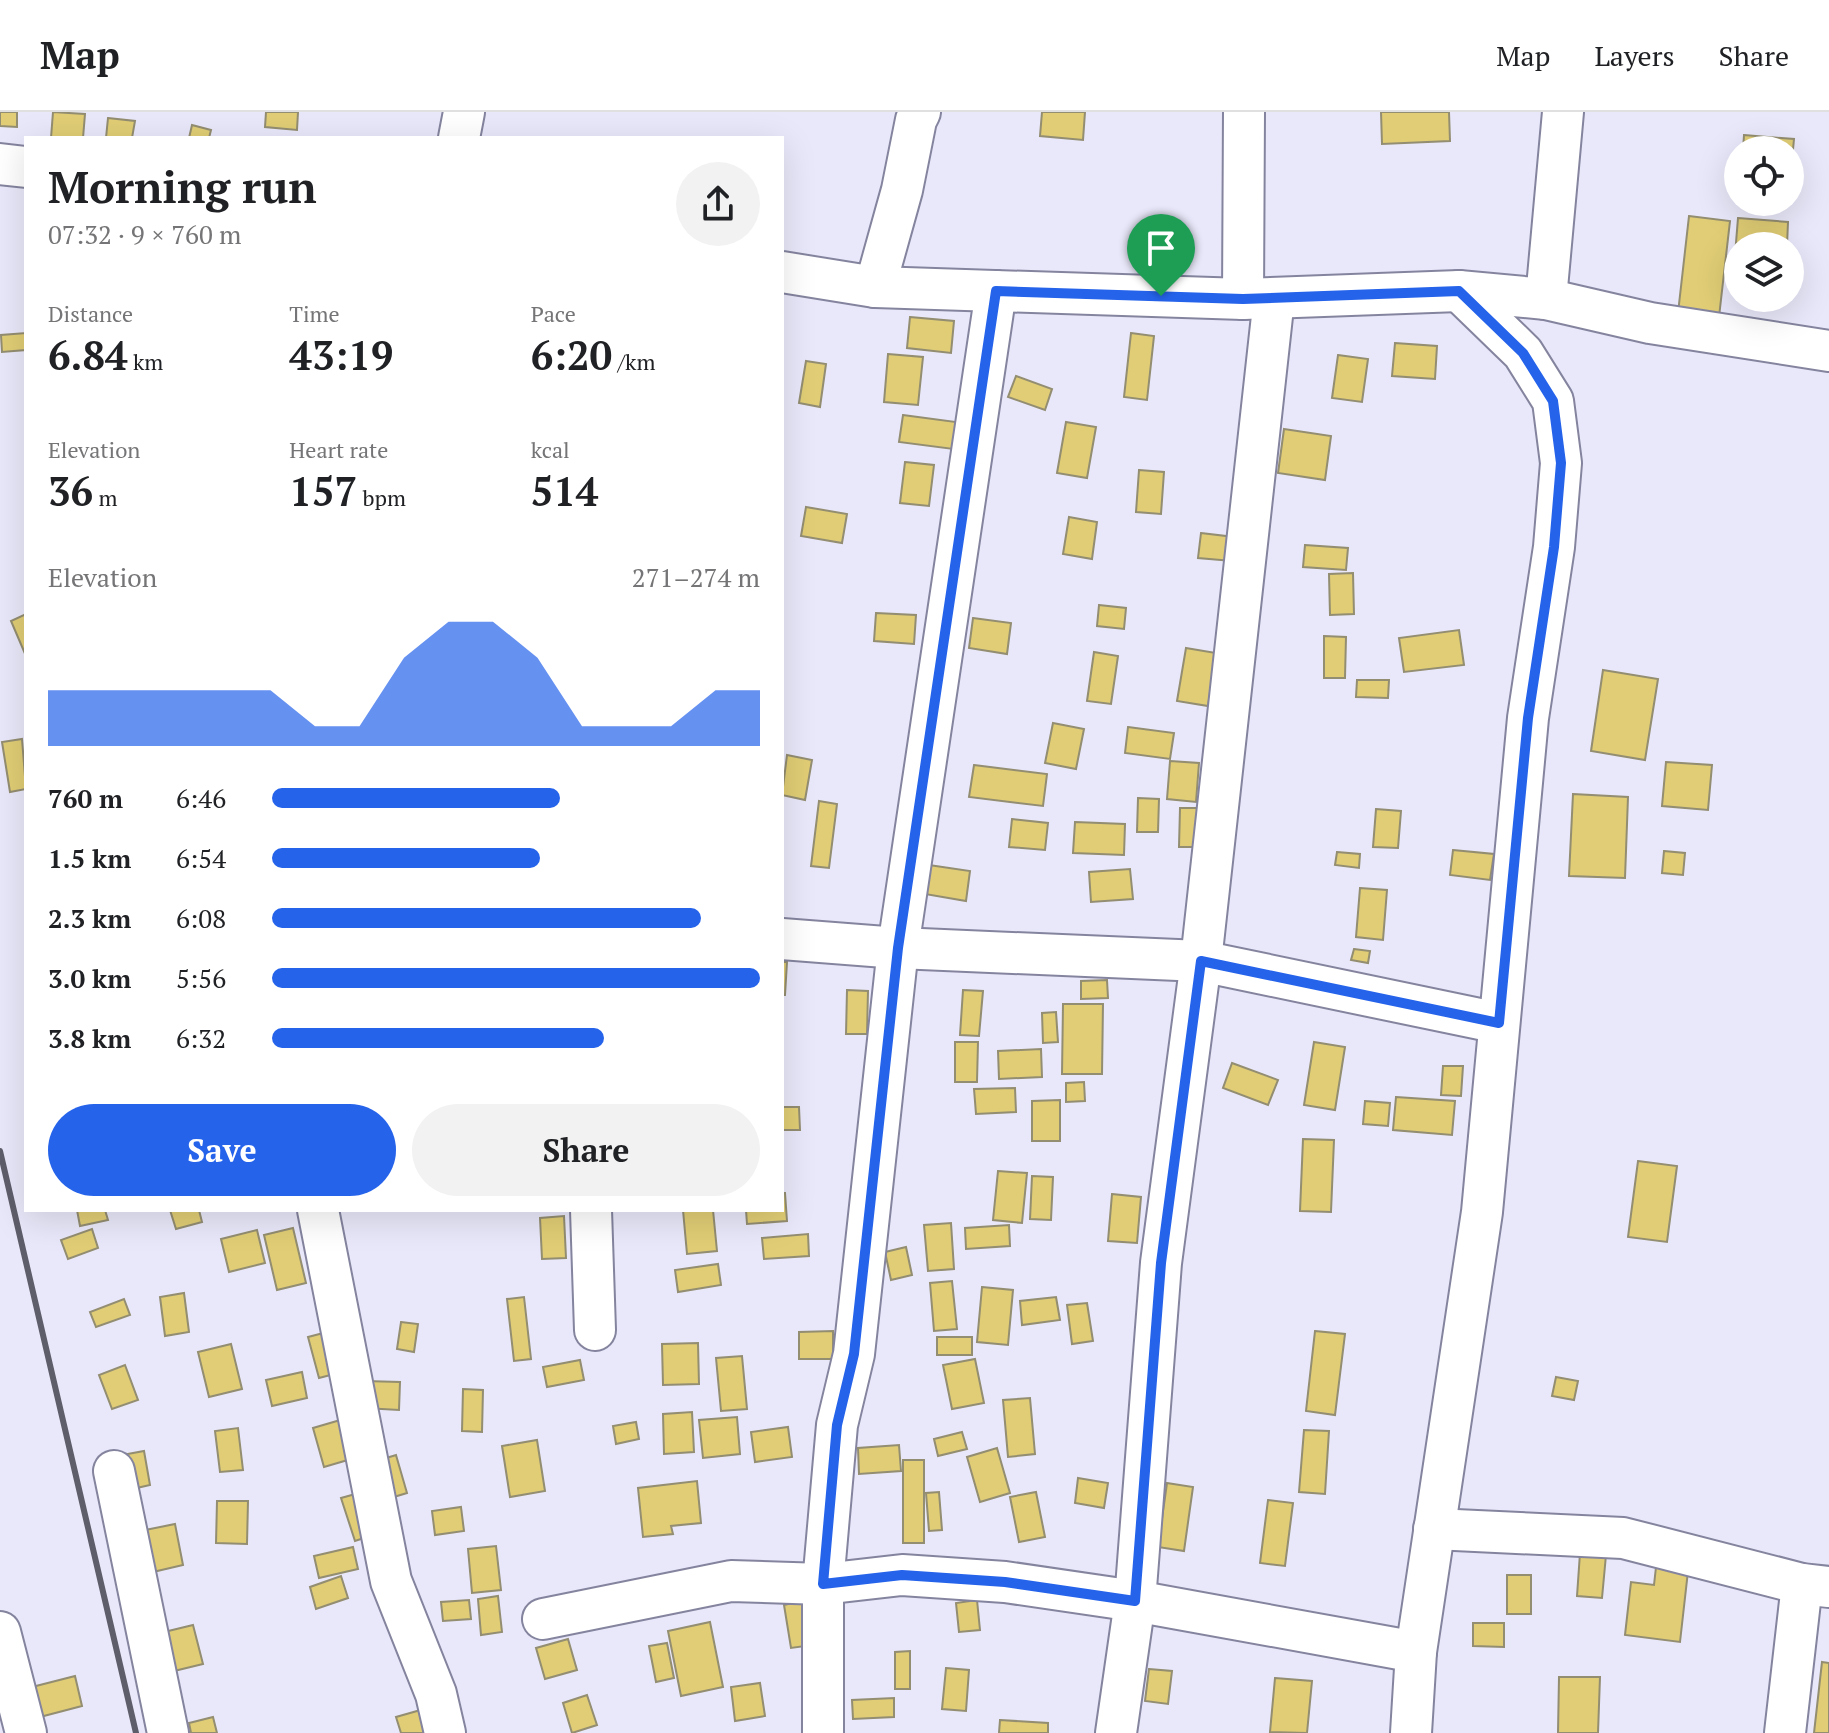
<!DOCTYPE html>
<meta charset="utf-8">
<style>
body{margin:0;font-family:"PT Serif",serif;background:#f2f2f2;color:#202124;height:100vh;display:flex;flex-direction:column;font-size:30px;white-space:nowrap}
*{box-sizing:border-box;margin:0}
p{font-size:26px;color:#757577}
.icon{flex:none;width:44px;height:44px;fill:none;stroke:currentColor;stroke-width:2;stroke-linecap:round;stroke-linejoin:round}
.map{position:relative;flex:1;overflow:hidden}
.panel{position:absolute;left:24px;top:24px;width:760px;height:1076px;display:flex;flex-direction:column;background:#fff;border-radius:0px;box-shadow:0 8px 32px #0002}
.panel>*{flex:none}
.controls{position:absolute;left:1724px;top:24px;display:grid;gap:16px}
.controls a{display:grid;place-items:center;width:80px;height:80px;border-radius:50%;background:#fff;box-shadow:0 8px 32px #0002;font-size:40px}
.pin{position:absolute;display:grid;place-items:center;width:68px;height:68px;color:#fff;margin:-82px -34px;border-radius:50% 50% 50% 0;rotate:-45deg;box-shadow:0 0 8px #0007}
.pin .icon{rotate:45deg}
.round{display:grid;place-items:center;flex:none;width:84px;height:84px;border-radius:42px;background:#f2f2f2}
.head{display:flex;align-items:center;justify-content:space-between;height:136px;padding:0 24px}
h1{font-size:44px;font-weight:600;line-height:60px}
.metrics{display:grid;grid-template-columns:repeat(3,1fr);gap:12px;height:136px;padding:8px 24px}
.metrics div{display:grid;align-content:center}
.metrics b{font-size:40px;font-weight:600}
.metrics small{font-size:22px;font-weight:400}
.metrics p{font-size:22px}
.chart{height:224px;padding:16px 24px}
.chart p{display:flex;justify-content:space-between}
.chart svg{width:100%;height:144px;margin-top:8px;fill:#2563eb;opacity:.7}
.button{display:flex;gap:16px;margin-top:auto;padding:16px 24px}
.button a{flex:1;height:92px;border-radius:48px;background:#2563eb;color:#fff;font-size:32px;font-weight:600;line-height:92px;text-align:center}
.button a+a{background:#f2f2f2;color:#202124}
ul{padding:0 24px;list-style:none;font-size:26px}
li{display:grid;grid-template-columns:128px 96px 1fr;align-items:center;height:60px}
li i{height:20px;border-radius:10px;background:#2563eb}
header{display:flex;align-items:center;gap:48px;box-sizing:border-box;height:112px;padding:0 40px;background:#fff;border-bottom:2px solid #e0e0e0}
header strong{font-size:38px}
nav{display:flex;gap:44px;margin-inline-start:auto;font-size:28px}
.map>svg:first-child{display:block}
</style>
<header>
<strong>Map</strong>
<nav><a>Map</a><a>Layers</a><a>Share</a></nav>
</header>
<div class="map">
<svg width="1829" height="1621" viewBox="0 0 1829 1621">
<rect width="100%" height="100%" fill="#e9e8fa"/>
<g fill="#e0cd75" stroke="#938d71" stroke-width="2">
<path d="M0,0H17V15L0,14Z"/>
<path d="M53,0L85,2L83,26H51Z"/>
<path d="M266,0H298L297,18L265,15Z"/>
<path d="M1042,0H1085L1083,28L1040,24Z"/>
<path d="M1381,0H1449L1450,29L1382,32Z"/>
<path d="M108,6L135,9L132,26H106Z"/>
<path d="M192,13L211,18L209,26H189Z"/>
<path d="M1744,23L1794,27L1790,69V38H1743Z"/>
<path d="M1738,90H1788V94Z"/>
<path d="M1689,104L1730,109L1719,205L1678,201Z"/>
<path d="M1738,106L1788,110L1787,134H1738V181L1732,180Z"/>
<path d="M910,205L954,209L951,241L907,236Z"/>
<path d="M26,221V238L2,240L1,223Z"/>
<path d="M1131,221L1154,224L1147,288L1124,285Z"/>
<path d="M1395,231L1437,234L1435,267L1392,264Z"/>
<path d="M888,242L923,245L918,293L884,290Z"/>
<path d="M1338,243L1368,247L1362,290L1332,286Z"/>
<path d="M806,249L826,252L820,295L799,291Z"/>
<path d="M1016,264L1052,277L1045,298L1008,285Z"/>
<path d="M903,303L956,310L953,337L899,330Z"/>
<path d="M1066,310L1096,315L1087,366L1057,361Z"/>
<path d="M1284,317L1331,324L1325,368L1278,361Z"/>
<path d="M905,350L934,353L929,394L900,391Z"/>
<path d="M1139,358L1164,360L1161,402L1136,400Z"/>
<path d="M806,395L847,402L842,431L801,424Z"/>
<path d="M1069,405L1097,410L1092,447L1063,442Z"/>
<path d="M1201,421L1234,425L1232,449L1198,446Z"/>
<path d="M1305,433L1348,436L1346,458L1303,455Z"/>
<path d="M1353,461L1354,502L1330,503L1329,462Z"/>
<path d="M1099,493L1126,496L1124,517L1097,514Z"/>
<path d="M876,501L916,503L914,532L874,529Z"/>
<path d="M26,502V544L11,509Z"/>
<path d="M973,506L1011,511L1007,542L969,536Z"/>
<path d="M1459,518L1464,553L1404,560L1399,526Z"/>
<path d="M1324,524L1346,525L1345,566H1324Z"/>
<path d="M1186,536L1216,541L1208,594L1177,589Z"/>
<path d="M1094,540L1118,544L1111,592L1087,589Z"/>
<path d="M1603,558L1658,567L1645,648L1591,639Z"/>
<path d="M1357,568H1389L1388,586L1356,585Z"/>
<path d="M1053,611L1084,617L1076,657L1045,651Z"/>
<path d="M1128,615L1174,621L1170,647L1125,641Z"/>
<path d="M22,627L26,677L10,680L2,630Z"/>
<path d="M787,643L812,648L805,688L782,683Z"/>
<path d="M1170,649L1199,651L1196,690L1167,687Z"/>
<path d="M1666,650L1712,653L1708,698L1662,694Z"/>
<path d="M974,653L1047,662L1043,694L969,685Z"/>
<path d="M1573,682L1628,685L1625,766L1569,764Z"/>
<path d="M1138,686L1159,687L1158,720H1137Z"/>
<path d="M819,689L837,692L829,756L811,754Z"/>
<path d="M1180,696H1201V735H1179Z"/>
<path d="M1376,697L1401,699L1398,736L1373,735Z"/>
<path d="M1012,707L1048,711L1045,738L1009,735Z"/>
<path d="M1075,710L1125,712L1124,743L1073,741Z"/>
<path d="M1453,738L1494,742L1490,768L1450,763Z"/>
<path d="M1664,739L1685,741L1683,763L1662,761Z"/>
<path d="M1337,740L1360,742L1359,756L1335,753Z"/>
<path d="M929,753L970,759L966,789L925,782Z"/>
<path d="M1130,757L1133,787L1091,790L1089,760Z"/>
<path d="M1360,776L1387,778L1383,828L1356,825Z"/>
<path d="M1354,837L1370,839L1368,851L1351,848Z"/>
<path d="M782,850H787L785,883H782Z"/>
<path d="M1107,868L1108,886L1081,887V869Z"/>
<path d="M847,878L868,879L867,922H846Z"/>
<path d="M963,878L983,879L979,924L960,923Z"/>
<path d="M1063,892H1103L1102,962H1062Z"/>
<path d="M1056,900L1058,930L1043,931L1042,901Z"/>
<path d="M955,930H978L977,970H955Z"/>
<path d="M1314,930L1345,935L1335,998L1304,993Z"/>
<path d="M1041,937L1042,965L999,967L998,939Z"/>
<path d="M1232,951L1278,968L1268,993L1223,976Z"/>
<path d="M1443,954H1463L1461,984L1441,983Z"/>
<path d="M1084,970L1085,989L1066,990V971Z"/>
<path d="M1015,976L1016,1000L976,1002L974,977Z"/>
<path d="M1396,985L1455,989L1452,1023L1393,1018Z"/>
<path d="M1060,988V1029H1032V989Z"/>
<path d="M1365,989L1390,991L1388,1014L1363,1012Z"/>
<path d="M782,995H799L800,1018H782Z"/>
<path d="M1303,1027L1334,1028L1331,1100L1300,1099Z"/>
<path d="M1638,1049L1677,1054L1667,1130L1628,1125Z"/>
<path d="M998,1059L1027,1061L1022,1111L993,1108Z"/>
<path d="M1032,1064L1053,1065L1051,1108L1030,1107Z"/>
<path d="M782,1081H785L787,1109L747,1112L746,1098H782Z"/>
<path d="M1112,1082L1141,1085L1137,1131L1108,1129Z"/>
<path d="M77,1098H105L108,1108L80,1114Z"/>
<path d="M170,1098H199L202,1110L176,1117Z"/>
<path d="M683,1098H713L717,1139L687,1142Z"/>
<path d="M564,1104L566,1146L542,1147L540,1106Z"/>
<path d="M951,1111L954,1157L928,1159L924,1113Z"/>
<path d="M1009,1113L1010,1134L966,1137L965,1116Z"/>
<path d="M293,1116L306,1171L277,1178L264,1123Z"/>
<path d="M92,1117L98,1136L68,1147L61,1128Z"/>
<path d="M257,1118L265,1151L229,1160L221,1127Z"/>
<path d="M808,1122L809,1144L764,1147L762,1126Z"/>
<path d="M906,1135L912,1163L891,1168L885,1140Z"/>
<path d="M718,1152L721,1173L678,1180L675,1158Z"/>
<path d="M952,1169L957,1217L934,1219L930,1171Z"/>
<path d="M982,1175L1013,1178L1008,1233L977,1230Z"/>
<path d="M184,1181L189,1220L165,1224L160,1185Z"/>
<path d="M524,1185L531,1247L514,1249L507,1187Z"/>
<path d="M1056,1185L1060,1208L1022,1213L1020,1189Z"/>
<path d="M124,1187L130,1203L96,1215L90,1200Z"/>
<path d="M1087,1191L1093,1229L1072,1232L1067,1193Z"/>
<path d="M401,1210L418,1212L414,1240L397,1237Z"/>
<path d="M331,1219L342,1260L319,1266L308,1225Z"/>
<path d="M833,1219V1247H799V1220Z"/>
<path d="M1315,1219L1345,1222L1335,1303L1306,1299Z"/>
<rect x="937" y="1225" width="35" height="18"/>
<path d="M698,1231L699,1272L663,1273L662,1232Z"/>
<path d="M231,1232L242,1277L209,1285L198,1240Z"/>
<path d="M742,1244L747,1297L721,1299L716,1246Z"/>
<path d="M975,1247L984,1291L952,1297L943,1253Z"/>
<path d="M580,1248L584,1268L547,1275L543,1255Z"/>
<path d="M125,1253L138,1288L112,1297L99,1263Z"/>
<path d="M302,1260L307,1286L272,1294L266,1268Z"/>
<path d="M1556,1265L1578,1269L1574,1288L1552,1284Z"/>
<path d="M365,1269L400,1270L399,1298L364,1296Z"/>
<path d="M463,1277L483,1278L482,1320L462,1319Z"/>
<path d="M1030,1286L1035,1342L1008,1345L1003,1288Z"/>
<path d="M692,1300L694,1340L664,1342L663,1302Z"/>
<path d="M737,1305L740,1342L703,1346L699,1308Z"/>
<path d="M347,1306L358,1345L324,1355L313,1316Z"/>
<path d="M636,1310L639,1327L616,1332L613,1314Z"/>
<path d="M788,1315L792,1345L755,1350L751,1320Z"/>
<path d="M238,1316L243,1358L220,1360L215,1319Z"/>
<path d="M1304,1318L1329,1319L1325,1382L1299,1380Z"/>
<path d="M962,1320L967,1337L938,1344L934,1327Z"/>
<path d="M537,1328L545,1379L510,1385L502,1334Z"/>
<path d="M899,1333L901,1359L859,1362L858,1336Z"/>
<path d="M997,1336L1010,1381L980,1390L967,1345Z"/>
<path d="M144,1339L150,1373L128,1378L122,1343Z"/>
<path d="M396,1343L407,1381L384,1388L373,1350Z"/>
<rect x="903" y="1348" width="21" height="83"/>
<path d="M1078,1366L1108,1371L1104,1396L1075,1391Z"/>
<path d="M697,1369L701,1411L671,1414L673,1422L643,1425L638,1376Z"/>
<path d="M1167,1371L1193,1375L1184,1439L1158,1435Z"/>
<path d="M939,1380L942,1418L929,1419L926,1381Z"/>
<path d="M1036,1380L1045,1425L1019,1430L1010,1385Z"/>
<path d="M359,1381L373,1423L355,1429L341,1386Z"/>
<path d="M1268,1388L1293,1391L1285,1454L1260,1451Z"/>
<path d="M217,1389H248L247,1432L216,1431Z"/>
<path d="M461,1395L464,1419L435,1423L432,1399Z"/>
<path d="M175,1412L183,1453L153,1460L145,1418Z"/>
<path d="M496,1434L501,1478L472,1481L468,1437Z"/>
<path d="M353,1435L358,1457L319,1466L314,1444Z"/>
<path d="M1580,1441L1606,1443L1602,1486L1577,1484Z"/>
<path d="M1656,1455L1688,1459L1680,1530L1625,1523L1631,1470L1654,1473Z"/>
<rect x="1507" y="1463" width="24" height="39"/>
<path d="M341,1464L348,1486L316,1497L310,1475Z"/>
<path d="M498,1484L502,1520L481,1523L478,1487Z"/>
<path d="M469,1488L471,1507L443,1509L441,1490Z"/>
<path d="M805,1488L813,1533L791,1536L784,1493Z"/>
<path d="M977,1488L980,1518L959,1520L956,1491Z"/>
<path d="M710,1510L723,1575L681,1584L668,1519Z"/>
<path d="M1473,1511H1504V1535L1473,1534Z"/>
<path d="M193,1513L203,1552L170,1560L160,1521Z"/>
<path d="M568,1527L577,1558L545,1567L536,1536Z"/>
<path d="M667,1531L674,1566L656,1570L649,1534Z"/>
<path d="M910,1539V1577H895V1540Z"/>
<path d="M1822,1550L1829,1551V1621H1814Z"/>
<path d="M946,1556L969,1558L966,1599L942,1597Z"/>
<path d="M1149,1557L1172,1559L1168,1592L1145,1589Z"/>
<path d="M75,1564L82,1594L40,1605L32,1575Z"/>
<path d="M1559,1565H1600L1598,1621H1558Z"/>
<path d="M1275,1566L1312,1569L1307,1621L1270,1620Z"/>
<path d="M760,1571L765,1604L735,1609L731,1575Z"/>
<path d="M587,1583L597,1613L572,1621L563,1591Z"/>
<path d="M894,1586V1605L853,1607L852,1588Z"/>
<path d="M431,1595L438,1621H401L396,1605Z"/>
<path d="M213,1605L217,1621H191L189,1611Z"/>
<path d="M1000,1608L1048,1611V1621H999Z"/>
</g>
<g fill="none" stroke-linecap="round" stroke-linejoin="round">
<g stroke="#84849f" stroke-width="44">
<g id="street">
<path d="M459,26L464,0"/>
<path d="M0,52L26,55"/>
<path d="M782,160L875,175L1243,187L1459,179L1546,187L1650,211L1829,239"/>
<path d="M875,175L902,78L916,8L920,0"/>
<path d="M1243,187L1244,0"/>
<path d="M1546,187L1563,0"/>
<path d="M782,827L898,836L1201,849L1499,911"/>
<path d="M318,1098L391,1469L436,1582L445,1621"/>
<path d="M591,1098L595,1218"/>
<path d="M114,1359L168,1621"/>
<path d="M1434,1417L1623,1426L1802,1472L1829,1475"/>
<path d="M543,1507L731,1469L823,1472L902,1463L1005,1470L1135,1489L1416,1540"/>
<path d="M0,1520L26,1621"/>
<path d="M823,1621V1472L837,1313L854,1242L898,836L996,179"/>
<path d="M1116,1621L1135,1489L1161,1151L1201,849L1274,186"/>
<path d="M1411,1621L1416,1540L1482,1100L1528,606L1554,435L1561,351L1553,289L1523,241L1459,179"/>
<path d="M1785,1621L1802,1472"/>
</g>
</g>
<use href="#street" stroke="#fff" stroke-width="40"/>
<path stroke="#5e5d6a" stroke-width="6" d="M0,1039L136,1621"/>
</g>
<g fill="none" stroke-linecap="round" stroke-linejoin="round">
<g stroke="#fff" stroke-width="16">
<path id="route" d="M996,179L1243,187L1459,179L1523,241L1553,289L1561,351L1554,435L1528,606L1499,911L1201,849L1161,1151L1135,1489L1005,1470L902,1463L823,1472L837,1313L854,1242L898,836Z"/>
</g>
<use href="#route" stroke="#2563eb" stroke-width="10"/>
</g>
</svg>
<div class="controls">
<a><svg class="icon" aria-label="locate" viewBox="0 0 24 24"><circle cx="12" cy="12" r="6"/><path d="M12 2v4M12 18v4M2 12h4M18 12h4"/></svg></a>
<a><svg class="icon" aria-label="layers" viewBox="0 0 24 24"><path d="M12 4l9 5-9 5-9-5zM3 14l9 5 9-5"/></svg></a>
</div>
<div class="pin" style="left:1161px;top:184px;background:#1e9e55"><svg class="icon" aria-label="arrive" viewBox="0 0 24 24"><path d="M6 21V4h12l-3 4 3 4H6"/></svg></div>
<section class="panel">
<div class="head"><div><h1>Morning run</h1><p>07:32 · 9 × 760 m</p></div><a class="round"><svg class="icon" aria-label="share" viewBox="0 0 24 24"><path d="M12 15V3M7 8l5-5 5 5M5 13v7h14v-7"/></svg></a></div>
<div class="metrics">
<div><p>Distance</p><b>6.84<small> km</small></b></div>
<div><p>Time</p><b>43:19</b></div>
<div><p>Pace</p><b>6:20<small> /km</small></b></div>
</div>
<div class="metrics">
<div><p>Elevation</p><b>36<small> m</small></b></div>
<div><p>Heart rate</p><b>157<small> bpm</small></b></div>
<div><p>kcal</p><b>514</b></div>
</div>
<div class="chart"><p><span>Elevation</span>271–274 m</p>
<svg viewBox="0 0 160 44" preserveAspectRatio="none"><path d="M0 44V27L10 27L20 27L30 27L40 27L50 27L60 38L70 38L80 17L90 6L100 6L110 17L120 38L130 38L140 38L150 27L160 27V44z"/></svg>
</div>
<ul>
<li><b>760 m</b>6:46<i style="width:59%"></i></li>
<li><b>1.5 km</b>6:54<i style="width:55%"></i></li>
<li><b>2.3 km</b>6:08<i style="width:88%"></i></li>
<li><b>3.0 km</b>5:56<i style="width:100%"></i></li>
<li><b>3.8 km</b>6:32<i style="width:68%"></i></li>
</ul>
<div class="button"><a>Save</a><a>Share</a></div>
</section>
</div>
